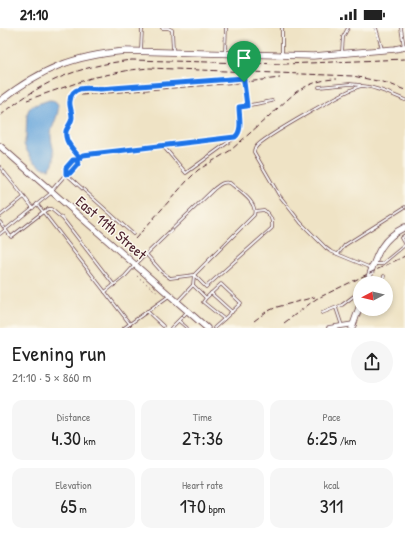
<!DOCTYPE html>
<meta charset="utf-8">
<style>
body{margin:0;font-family:"Patrick Hand",sans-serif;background:#f6f6f6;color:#222;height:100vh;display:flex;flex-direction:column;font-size:15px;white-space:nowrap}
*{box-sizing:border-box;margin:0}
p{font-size:13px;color:#767676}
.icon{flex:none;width:22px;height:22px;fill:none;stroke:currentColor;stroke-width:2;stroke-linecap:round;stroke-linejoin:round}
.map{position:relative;height:300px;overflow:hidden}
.sheet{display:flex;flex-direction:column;background:#fff;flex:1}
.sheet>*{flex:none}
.needle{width:26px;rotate:263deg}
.fabs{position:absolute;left:353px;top:248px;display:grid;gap:8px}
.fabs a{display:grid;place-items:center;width:40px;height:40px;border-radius:50%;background:#fff;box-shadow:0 2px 6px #0003;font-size:20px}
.pin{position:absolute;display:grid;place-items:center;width:34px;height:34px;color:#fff;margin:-41px -17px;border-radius:50% 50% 50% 0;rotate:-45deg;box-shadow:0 0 4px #0007}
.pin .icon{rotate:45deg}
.round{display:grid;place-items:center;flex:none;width:42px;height:42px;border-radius:21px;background:#f6f6f6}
.head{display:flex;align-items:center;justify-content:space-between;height:68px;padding:0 12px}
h1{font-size:22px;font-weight:600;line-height:30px}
.stats{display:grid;grid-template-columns:repeat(3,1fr);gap:6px;height:68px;padding:4px 12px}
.stats div{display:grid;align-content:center;border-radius:10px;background:#f6f6f6;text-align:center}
.stats b{font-size:20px;font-weight:600}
.stats small{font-size:11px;font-weight:400}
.stats p{font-size:11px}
.status{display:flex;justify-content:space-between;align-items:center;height:28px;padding:0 20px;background:#fff;direction:ltr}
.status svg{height:11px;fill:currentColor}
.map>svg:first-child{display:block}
</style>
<div class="status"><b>21:10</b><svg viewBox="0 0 49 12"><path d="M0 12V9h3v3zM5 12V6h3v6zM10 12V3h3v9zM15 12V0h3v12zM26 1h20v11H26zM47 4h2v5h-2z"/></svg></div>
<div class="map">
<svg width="405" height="300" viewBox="0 0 405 300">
<rect width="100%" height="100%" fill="#fbf7ec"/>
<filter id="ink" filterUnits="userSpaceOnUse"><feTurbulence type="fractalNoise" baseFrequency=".025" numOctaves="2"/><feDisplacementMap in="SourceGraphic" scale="8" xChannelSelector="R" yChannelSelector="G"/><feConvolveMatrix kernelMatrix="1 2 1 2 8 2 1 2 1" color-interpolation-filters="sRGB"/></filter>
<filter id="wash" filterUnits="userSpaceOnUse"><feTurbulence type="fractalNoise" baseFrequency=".012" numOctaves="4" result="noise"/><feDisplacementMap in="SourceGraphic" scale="16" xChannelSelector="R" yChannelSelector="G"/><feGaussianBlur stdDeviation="0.9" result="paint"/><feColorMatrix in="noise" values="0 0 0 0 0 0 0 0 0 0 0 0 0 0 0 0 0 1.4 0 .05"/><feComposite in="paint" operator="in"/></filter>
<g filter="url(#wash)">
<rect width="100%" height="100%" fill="#efe3c5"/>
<path fill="#6aa7dc" stroke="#5a6384" d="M49,72C68,72 52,96 51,105C50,118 60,130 49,141C37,140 28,127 24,116L26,109L27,86L29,81L32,78Z"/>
</g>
<g filter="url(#ink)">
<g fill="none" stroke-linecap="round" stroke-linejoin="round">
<g stroke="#633c42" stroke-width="3.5">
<g id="lane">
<path d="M162,0H168L172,2L173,23"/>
<path d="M376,0L382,21"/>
<path d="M401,0L404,19"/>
<path d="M141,22L142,1L143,0"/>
<path d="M225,24L226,0"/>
<path d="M342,24L343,9L348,0"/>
<path d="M282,26V0"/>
<path d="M319,59L350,56L360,57"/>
<path d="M163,118L186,145L234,110"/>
<path d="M80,130C74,122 64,114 66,103C68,98 71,94 72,89C72,83 69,78 70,73C71,57 89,60 100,61L244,50L247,78"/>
<path d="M73,132L77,133L78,136L70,145L66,146V140Z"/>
<path d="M77,133L83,127L235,109C243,103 239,89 239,79L272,73"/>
<path d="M0,139L33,180"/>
<path d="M52,162L66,146L133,206"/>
<path d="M37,176L130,296"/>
<path d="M0,188L24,169"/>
<path d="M0,194L11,209L43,184L48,181H51L63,191L114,257"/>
<path d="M0,206L51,165"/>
<path d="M146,226L162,244L170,250L194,247L206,259L272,200C273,191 270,187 264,182L255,183"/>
<path d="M338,226L345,217L405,179"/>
<path d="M375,236H382L405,217L401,210L405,207"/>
<path d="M371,240L330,223L326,220L301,195L279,167L254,124C254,122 255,120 256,119C262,110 353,58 362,58C374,58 393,67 405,72"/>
<path d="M381,255L384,248"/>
<path d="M105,264L125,248L135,237L214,161C219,157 223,153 230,155C239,163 258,174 254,187L194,247L193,257"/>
<path d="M211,265L232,284"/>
<path d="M178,273L193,257L206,270L203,274L224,291L241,275L221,256L206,270"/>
<path d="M336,280L342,298"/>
<path d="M364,281L372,284L373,281"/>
<path d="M147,283L163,298"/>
<path d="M322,285L342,277L354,268L360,270"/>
<path d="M179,293L187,300"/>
<path d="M124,300L169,268"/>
<path d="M171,300L187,284"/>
<path d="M214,300L224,291"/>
</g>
</g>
<g stroke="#633c42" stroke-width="5.5">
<path id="street" d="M329,300L354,296"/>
</g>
<g stroke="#633c42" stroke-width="7">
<g id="secondary">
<path d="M0,73C42,40 73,28 126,23L313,28L395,21L405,19"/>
<path d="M0,118L207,300"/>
<path d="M367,255C376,229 379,212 405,199"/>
<path d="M352,300L360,277"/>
</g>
</g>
<g stroke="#633c42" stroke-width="1" stroke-dasharray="1 3" stroke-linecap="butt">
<path d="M127,221L130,225"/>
<path d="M137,248L158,265"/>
</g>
<use href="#lane" stroke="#fff" stroke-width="2"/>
<use href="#street" stroke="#fff" stroke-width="4"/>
<use href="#secondary" stroke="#fff" stroke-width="5.5"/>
<g stroke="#4a1f2b" stroke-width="1" stroke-dasharray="6 3" stroke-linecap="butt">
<path d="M81,67L237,55L280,50"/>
<path d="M27,72L91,50L130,42L149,40L353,48L387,55L405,62"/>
<path d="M0,88C41,53 78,38 132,32L285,36L405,31"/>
<path d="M135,211L187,153L198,142L231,122L296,64C309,56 322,51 337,51"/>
<path d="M254,293L266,284L277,279L315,269"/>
<path d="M284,295L316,271L405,228"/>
</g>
</g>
</g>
<g fill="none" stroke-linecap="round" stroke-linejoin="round" filter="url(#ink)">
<g stroke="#fff" stroke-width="8">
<path id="route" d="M244,54L247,78L239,79C239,88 243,103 235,109L83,127L77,132L78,136L70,145L66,146V140L73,132H77L80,130C74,122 64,114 66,103C68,98 72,94 72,89C72,83 69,78 70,73C71,57 89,60 100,61L244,50V54"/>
</g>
<use href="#route" stroke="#1a73e8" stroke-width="5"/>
</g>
<g text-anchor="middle" stroke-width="3" stroke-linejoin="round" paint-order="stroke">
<g font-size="15" fill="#4a1f2b" stroke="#fbf7ec">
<text transform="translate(111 200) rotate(41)" y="5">East 11th Street</text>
</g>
</g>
</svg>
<div class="fabs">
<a><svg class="needle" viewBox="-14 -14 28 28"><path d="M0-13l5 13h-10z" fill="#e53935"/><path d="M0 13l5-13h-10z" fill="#767676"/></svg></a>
</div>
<div class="pin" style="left:244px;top:54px;background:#1e9e55"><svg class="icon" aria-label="arrive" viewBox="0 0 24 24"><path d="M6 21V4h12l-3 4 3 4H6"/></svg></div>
</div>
<section class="sheet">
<div class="head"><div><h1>Evening run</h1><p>21:10 · 5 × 860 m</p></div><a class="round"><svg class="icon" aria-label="share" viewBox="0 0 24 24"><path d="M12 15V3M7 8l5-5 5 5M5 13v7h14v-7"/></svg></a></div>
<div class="stats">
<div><p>Distance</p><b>4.30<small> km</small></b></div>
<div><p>Time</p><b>27:36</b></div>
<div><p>Pace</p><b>6:25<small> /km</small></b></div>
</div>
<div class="stats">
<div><p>Elevation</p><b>65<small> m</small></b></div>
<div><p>Heart rate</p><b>170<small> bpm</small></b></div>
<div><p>kcal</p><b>311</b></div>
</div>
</section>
